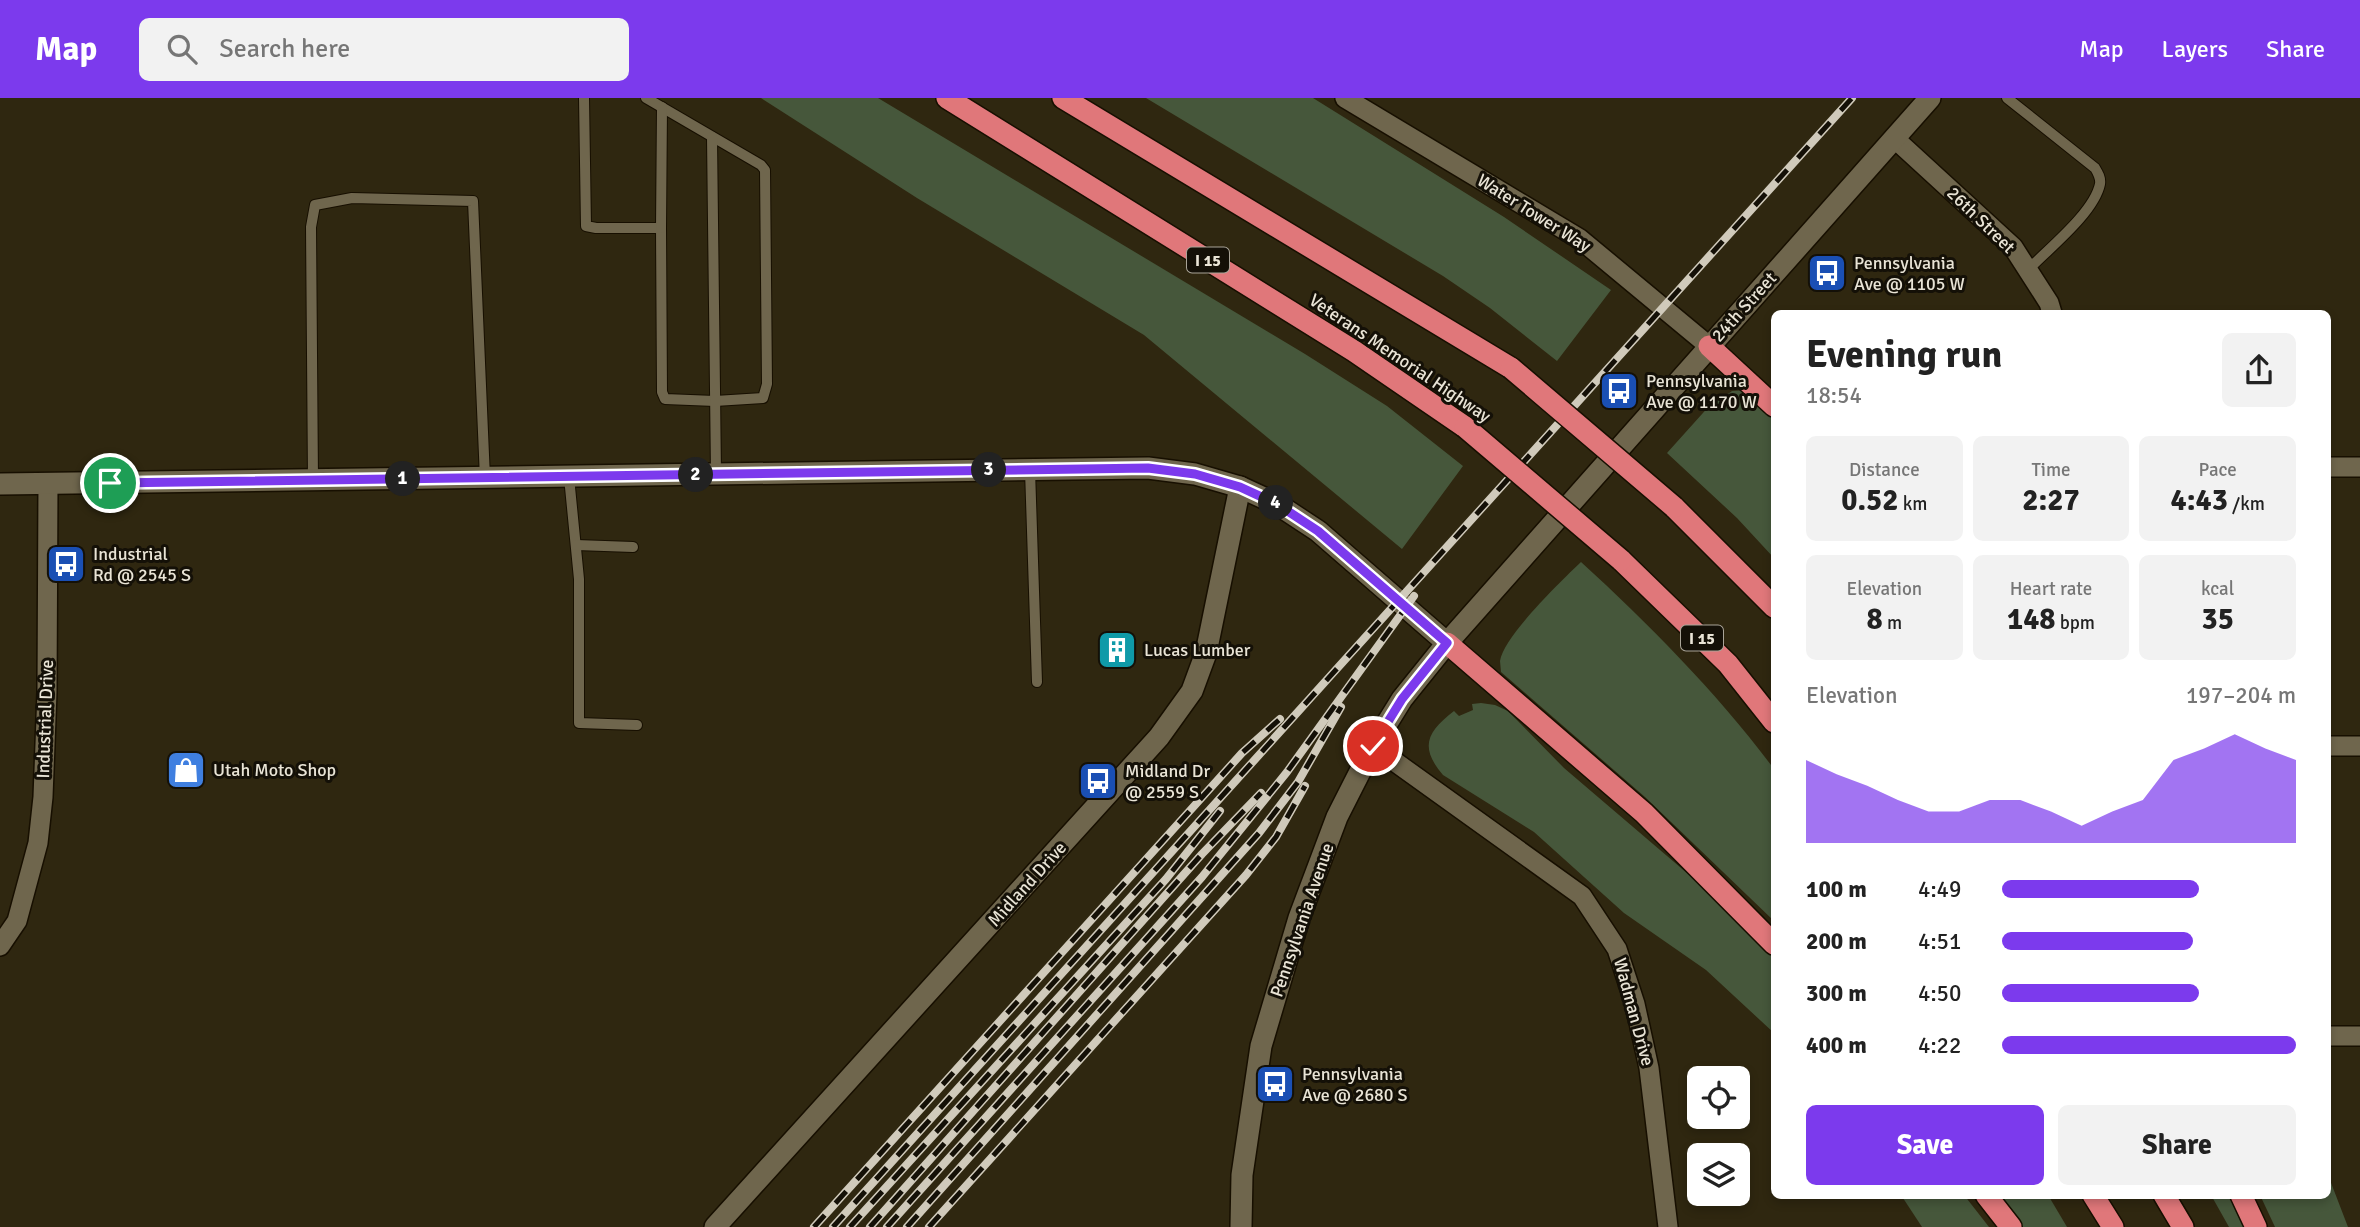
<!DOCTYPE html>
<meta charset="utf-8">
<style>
body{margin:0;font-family:Signika,sans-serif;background:#f2f2f2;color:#222;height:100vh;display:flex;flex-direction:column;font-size:26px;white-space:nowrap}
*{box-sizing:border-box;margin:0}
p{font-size:23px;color:#767676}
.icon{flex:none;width:38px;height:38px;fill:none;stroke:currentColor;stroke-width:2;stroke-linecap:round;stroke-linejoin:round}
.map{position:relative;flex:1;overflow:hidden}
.drawer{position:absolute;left:1771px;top:212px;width:560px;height:889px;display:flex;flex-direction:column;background:#fff;border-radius:10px;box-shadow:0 4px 10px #0003}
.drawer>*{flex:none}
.tools{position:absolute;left:1687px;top:968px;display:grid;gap:14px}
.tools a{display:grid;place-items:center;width:63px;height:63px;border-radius:10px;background:#fff;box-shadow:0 4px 10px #0003;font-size:35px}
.pin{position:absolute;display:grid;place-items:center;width:60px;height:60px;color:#fff;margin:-30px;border:4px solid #fff;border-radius:50%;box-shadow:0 2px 7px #0007}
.km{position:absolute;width:35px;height:35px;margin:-18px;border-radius:50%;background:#222;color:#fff;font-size:19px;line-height:35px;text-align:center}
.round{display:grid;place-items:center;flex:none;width:74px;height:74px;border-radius:10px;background:#f2f2f2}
.overview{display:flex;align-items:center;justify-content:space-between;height:119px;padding:0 35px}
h1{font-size:38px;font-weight:700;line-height:52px}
.stats{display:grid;grid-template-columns:repeat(3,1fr);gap:10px;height:119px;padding:7px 35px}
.stats div{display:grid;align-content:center;border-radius:10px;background:#f2f2f2;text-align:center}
.stats b{font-size:30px;font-weight:700}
.stats small{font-size:19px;font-weight:400}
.stats p{font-size:19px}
.chart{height:196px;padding:14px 35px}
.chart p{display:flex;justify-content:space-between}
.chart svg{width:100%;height:126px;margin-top:7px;fill:#7c3aed;opacity:.7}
.button{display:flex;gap:14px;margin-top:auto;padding:14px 35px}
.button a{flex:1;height:80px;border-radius:10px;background:#7c3aed;color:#fff;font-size:28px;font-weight:700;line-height:80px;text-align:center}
.button a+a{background:#f2f2f2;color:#222}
ul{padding:0 35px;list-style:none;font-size:23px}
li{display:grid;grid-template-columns:112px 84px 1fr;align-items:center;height:52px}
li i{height:18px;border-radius:9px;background:#7c3aed}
header{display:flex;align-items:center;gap:42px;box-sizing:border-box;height:98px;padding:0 35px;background:#7c3aed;color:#fff}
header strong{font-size:33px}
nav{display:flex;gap:38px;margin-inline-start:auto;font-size:24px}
.search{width:490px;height:63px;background:#f2f2f2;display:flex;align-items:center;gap:18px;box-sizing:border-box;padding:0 24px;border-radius:10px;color:#767676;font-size:26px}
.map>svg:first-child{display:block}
</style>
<header>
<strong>Map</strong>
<div class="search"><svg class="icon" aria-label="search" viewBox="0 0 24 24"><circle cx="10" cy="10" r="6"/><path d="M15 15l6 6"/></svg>Search here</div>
<nav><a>Map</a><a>Layers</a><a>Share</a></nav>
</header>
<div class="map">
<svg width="2360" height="1129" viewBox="0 0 2360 1129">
<rect width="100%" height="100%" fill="#2f2710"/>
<g fill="#46573b">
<path d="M761,0H878L1305,256L1387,308L1463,368L1402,451L1144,237L917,100Z"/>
<path d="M1146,0H1313L1504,119L1611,192L1557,263L1490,210L1443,178Z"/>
<path d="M1747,292L1774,317V460L1737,420L1667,355L1720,296L1724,299L1732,293Z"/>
<path d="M1581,464C1649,526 1719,597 1774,671V823L1645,699L1501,574C1501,573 1500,563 1500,563C1504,538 1562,482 1581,464Z"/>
<path d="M1481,605L1495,607L1508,613L1564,670L1701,787L1769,853L1774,860V935L1706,872L1624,815L1534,734L1443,677C1419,649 1427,634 1454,613L1459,618L1473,612L1472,606Z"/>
<path d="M2328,1077L2348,1129H2275L2260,1097H2328Z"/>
<path d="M1901,1097H1964L1989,1129H1922Z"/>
<path d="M1996,1097H2048L2067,1129H2021Z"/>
<path d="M2211,1097H2230L2244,1129H2229Z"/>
</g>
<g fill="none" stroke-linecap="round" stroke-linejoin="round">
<g stroke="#170f00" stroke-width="12">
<g id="service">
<path d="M584,0L586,128L596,130H661L662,294L665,301L715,303L763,300L767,286L765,72L761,67L646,0"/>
<path d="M2007,0L2095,70C2098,75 2101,80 2100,86C2094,115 2048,151 2028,172"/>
<path d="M712,39L716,376"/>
<path d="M661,130L662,9"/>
<path d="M1030,372L1037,584"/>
<path d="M569,379L579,481V625L637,627"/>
<path d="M313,382L311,129L315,107L352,100L473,103L485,380"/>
<path d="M576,447L633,449"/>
</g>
</g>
<g stroke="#170f00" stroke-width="22">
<g id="minor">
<path d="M1345,0L1580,141L1709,248"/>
<path d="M1894,40L2013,149L2049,205L2052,215"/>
<path d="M2328,369H2360"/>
<path d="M1373,648L1582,798L1617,851L1635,906L1649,970L1668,1129"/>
<path d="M2328,648H2360"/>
<path d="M0,848L17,823L38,745L43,699L47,594L48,386"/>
<path d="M2328,938H2360"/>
</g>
</g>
<g stroke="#170f00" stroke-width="24">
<g id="tertiary">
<path d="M715,1129L1159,639L1192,593L1206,555L1240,389"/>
<path d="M1241,1129L1242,1077L1261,948L1299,820L1337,719L1373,648L1402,601L1447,545"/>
</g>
</g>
<g stroke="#170f00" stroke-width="24">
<path id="secondary" d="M0,386L1148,370L1195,376L1240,389L1277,406L1318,433L1447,545L1930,0"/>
</g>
<g stroke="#170f00" stroke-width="24">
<g id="motorway">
<path d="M947,0L1354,253L1465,329"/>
<path d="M1063,0L1511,270"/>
<path d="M1709,248L1774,308"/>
<path d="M1674,409L1774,509"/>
<path d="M1621,462L1728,566L1774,624"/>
<path d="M1447,545L1644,715L1774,846"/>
<path d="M1986,1097L2011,1129"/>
<path d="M2093,1097L2113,1129"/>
<path d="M2164,1097L2183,1129"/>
<path d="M2241,1097L2256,1129"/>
</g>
</g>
<use href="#service" stroke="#6f664d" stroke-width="10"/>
<use href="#minor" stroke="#6f664d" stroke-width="19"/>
<use href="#tertiary" stroke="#6f664d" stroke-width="21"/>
<use href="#secondary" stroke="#6f664d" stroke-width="21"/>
<use href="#motorway" stroke="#e0777a" stroke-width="21"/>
<g stroke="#d0cabb" stroke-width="8">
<g id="rail">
<path d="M814,1129L1242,655L1280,621"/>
<path d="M833,1129L1852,0"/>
<path d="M850,1129L1166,781L1220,713"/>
<path d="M870,1129L1202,756L1261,695"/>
<path d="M887,1129L1202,779L1287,674L1414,498"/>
<path d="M907,1129L1259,735L1298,684L1341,609"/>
<path d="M929,1129L1246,777L1276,739L1305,688"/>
</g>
</g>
<use href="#rail" stroke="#141007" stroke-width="5" stroke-dasharray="16" stroke-linecap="butt"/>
<g stroke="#170f00" stroke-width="24" stroke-linecap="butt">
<g id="motorway-bridge">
<path d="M1511,270L1674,409"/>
<path d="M1465,329L1621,462"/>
</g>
</g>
<use href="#motorway-bridge" stroke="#e0777a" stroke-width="21"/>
</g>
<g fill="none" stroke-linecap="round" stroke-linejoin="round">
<g stroke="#fff" stroke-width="14">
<path id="route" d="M110,385L1148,370L1195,376L1240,389L1277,406L1318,433L1447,545L1402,601L1373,648"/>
</g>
<use href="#route" stroke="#7c3aed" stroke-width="9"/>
</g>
<defs>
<g id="bus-square" transform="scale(2.0125)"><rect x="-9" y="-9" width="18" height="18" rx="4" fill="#1a4fb4" stroke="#141007"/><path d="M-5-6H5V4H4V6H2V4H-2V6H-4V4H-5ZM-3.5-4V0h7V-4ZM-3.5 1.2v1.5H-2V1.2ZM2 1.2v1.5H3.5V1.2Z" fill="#fff"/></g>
<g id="building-square" transform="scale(2.0125)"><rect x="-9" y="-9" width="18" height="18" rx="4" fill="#0f9aa8" stroke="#141007"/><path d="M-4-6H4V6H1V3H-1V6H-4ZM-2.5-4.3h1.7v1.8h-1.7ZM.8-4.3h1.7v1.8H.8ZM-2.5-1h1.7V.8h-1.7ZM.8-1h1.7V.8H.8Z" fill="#fff"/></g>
<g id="shop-square" transform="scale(2.0125)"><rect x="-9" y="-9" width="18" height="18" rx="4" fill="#3f7fe0" stroke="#141007"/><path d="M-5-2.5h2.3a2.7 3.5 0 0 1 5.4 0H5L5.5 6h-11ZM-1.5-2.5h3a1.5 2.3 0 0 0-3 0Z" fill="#fff"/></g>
</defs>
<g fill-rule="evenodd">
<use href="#bus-square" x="1827" y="175"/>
<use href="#bus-square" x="1619" y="293"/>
<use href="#bus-square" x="66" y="466"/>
<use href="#building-square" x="1117" y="552"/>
<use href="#shop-square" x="186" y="672"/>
<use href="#bus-square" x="1098" y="683"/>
<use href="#bus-square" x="1275" y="986"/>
</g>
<g text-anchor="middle" stroke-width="6" stroke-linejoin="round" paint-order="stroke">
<g fill="#141007" stroke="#a9a498" stroke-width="2">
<rect x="1187" y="149.5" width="42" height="25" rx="5"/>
<rect x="1681" y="527.5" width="42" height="25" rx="5"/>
</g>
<g font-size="16" font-weight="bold" fill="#e9e4d6">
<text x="1208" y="168">I 15</text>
<text x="1702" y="546">I 15</text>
</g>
<g font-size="18" fill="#e9e4d6" stroke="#141007">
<text transform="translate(1534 115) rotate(32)" y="6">Water Tower Way</text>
<text transform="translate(1981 122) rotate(44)" y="6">26th Street</text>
<text transform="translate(1744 209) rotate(-48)" y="6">24th Street</text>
<text transform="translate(1400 260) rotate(34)" y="6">Veterans Memorial Highway</text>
<text transform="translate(45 621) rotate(-88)" y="6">Industrial Drive</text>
<text transform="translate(1027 786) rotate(-48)" y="6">Midland Drive</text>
<text transform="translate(1302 822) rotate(-71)" y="6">Pennsylvania Avenue</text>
<text transform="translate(1634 914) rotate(75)" y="6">Wadman Drive</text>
</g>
<g font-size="18" fill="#e9e4d6" stroke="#141007" text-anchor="start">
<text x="1854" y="171">Pennsylvania<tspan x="1854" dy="21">Ave @ 1105 W</tspan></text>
<text x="1646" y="289">Pennsylvania<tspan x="1646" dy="21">Ave @ 1170 W</tspan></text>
<text x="93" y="462">Industrial<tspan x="93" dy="21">Rd @ 2545 S</tspan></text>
<text x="1144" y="558">Lucas Lumber</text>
<text x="213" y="678">Utah Moto Shop</text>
<text x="1125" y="679">Midland Dr<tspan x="1125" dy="21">@ 2559 S</tspan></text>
<text x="1302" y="982">Pennsylvania<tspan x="1302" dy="21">Ave @ 2680 S</tspan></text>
</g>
</g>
</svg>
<div class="tools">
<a><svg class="icon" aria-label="locate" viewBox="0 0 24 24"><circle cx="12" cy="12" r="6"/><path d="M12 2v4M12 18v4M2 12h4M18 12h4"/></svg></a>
<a><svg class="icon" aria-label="layers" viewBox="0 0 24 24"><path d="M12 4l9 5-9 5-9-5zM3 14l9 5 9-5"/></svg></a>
</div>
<div class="pin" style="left:110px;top:385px;background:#1e9e55"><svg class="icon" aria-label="arrive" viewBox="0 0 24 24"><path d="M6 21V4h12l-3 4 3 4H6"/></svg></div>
<div class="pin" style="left:1373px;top:648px;background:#d93025"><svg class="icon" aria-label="check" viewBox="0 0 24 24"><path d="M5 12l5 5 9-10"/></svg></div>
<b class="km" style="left:403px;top:381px">1</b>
<b class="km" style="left:696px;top:377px">2</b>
<b class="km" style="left:989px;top:372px">3</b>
<b class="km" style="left:1276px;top:405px">4</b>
<section class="drawer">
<div class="overview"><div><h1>Evening run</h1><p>18:54</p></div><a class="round"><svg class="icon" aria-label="share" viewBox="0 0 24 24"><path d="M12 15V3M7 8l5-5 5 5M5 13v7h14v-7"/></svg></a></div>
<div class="stats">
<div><p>Distance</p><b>0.52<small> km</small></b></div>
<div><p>Time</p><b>2:27</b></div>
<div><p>Pace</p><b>4:43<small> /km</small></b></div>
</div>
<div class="stats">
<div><p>Elevation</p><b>8<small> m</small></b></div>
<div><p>Heart rate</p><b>148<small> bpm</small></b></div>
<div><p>kcal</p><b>35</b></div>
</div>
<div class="chart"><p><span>Elevation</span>197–204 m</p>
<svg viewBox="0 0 160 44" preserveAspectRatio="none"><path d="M0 44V15L10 20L20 24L30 29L40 33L50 33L60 29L70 29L80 33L90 38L100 33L110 29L120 15L130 11L140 6L150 11L160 15V44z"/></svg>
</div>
<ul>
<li><b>100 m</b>4:49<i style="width:67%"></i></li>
<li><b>200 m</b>4:51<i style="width:65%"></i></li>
<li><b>300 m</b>4:50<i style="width:67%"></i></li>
<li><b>400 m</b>4:22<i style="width:100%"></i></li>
</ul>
<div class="button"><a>Save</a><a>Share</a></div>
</section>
</div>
